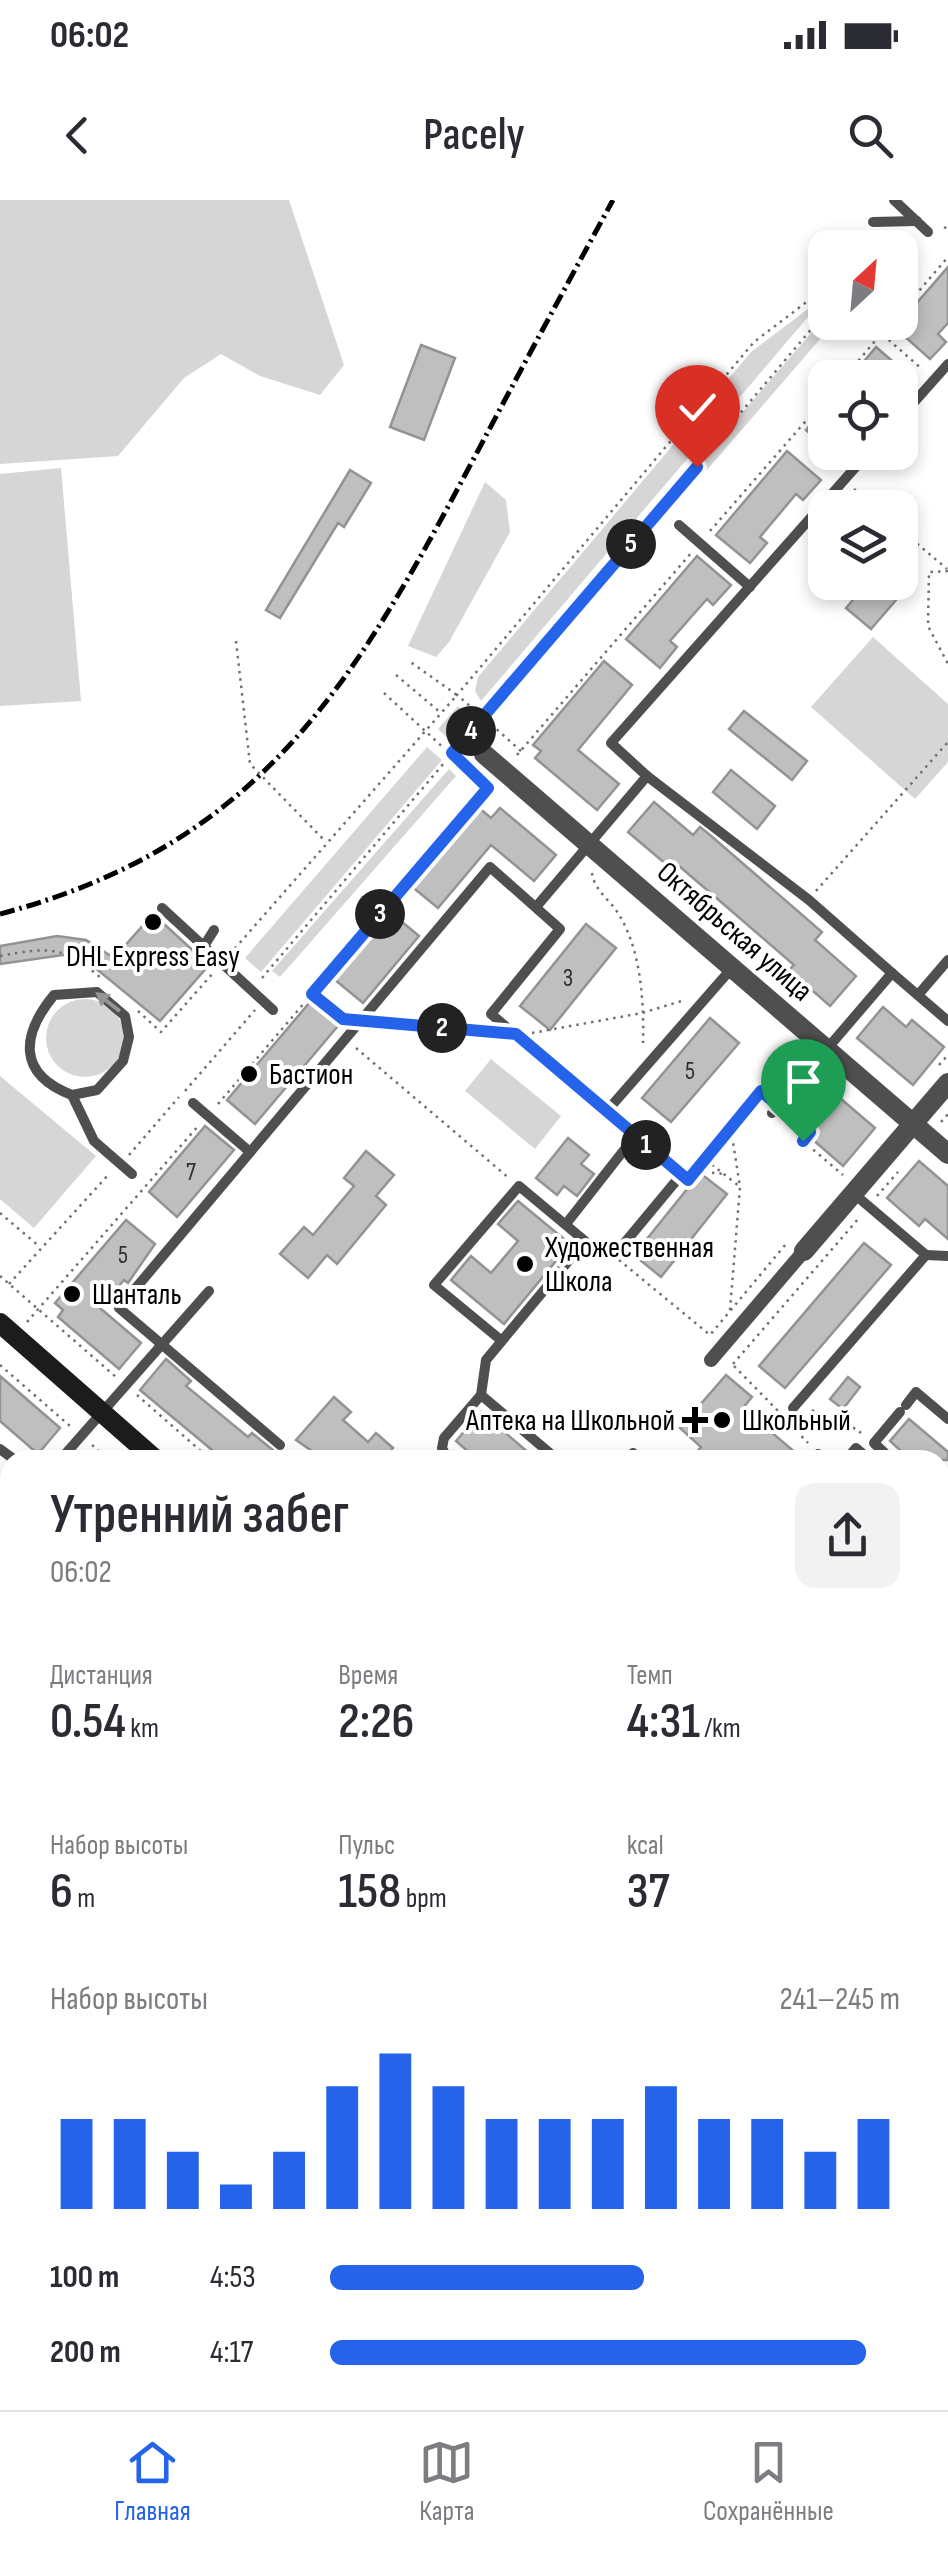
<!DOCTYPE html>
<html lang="ru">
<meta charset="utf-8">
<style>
body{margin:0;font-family:"Sofia Sans Condensed",sans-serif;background:#f2f2f3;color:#2b2b33;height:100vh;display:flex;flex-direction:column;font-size:38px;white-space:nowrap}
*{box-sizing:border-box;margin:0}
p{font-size:32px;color:#7c7c81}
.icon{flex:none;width:55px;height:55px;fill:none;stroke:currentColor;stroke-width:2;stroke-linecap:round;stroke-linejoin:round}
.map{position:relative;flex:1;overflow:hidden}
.panel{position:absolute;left:0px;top:1250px;width:950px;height:960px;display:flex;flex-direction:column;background:#fff;border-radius:30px 30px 0 0;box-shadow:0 5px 15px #0003}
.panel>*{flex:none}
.needle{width:65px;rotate:26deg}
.fabs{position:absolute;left:808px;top:30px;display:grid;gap:20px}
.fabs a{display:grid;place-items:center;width:110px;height:110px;border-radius:20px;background:#fff;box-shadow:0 5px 15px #0003;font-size:50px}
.pin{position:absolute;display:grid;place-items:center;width:85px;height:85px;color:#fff;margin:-102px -42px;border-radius:50% 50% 50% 0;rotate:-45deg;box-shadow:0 0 10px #0007}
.pin .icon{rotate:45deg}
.km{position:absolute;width:50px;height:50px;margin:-25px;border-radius:50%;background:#222;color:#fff;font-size:28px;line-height:50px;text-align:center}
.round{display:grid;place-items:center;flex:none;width:105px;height:105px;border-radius:20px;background:#f2f2f3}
.overview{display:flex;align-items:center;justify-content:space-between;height:170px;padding:0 50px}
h1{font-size:55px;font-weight:600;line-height:75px}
.figures{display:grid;grid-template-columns:repeat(3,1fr);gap:15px;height:170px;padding:10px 50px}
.figures div{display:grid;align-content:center}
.figures b{font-size:50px;font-weight:600}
.figures small{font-size:28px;font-weight:400}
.figures p{font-size:28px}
.chart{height:280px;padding:20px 50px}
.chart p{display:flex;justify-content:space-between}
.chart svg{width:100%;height:180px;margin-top:10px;stroke:#2563eb;stroke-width:6}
ul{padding:0 50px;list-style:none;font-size:32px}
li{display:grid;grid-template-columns:160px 120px 1fr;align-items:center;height:75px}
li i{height:25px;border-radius:12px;background:#2563eb}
.status{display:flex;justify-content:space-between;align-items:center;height:70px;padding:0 50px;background:#fff;direction:ltr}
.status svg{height:28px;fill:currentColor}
header{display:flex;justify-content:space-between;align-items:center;height:130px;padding:0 50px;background:#fff;font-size:45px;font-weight:600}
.tabs{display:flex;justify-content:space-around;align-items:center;height:140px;border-top:2px solid #e1e1e2;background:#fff;font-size:28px;color:#7c7c81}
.tabs a{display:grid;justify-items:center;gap:5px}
.tabs .current{color:#2563eb}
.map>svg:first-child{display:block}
</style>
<div class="status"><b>06:02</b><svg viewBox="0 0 49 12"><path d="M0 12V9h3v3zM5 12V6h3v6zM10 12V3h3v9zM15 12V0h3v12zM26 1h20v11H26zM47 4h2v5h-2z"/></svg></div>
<header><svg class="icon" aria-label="back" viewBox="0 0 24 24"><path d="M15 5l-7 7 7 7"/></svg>Pacely<svg class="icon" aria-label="search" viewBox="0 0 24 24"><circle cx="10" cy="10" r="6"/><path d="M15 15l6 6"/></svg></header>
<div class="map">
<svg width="948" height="2210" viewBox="0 0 948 2210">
<rect width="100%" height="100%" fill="#fff"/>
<g fill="#d6d6d6">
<path d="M0,0H289L344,165L320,195L260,176L221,154L184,178L118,256L0,264Z"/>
<path d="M825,96V97L481,501L475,491L478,477L751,152Z"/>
<path d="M825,117V122L834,123L494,516L486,509Z"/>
<path d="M61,268L81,501L0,506V274Z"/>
<path d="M485,282L506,300L510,332L449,442L436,457L408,446Z"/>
<path d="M873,437L948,504V562L915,599L811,507Z"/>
<path d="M458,506L474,520L453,543L438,529Z"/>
<path d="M427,547L442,560L261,772L245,758Z"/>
<path d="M449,569L456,576L280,777L272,771Z"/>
<circle cx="85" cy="838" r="39"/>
<path d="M491,859L561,916L535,949L465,891Z"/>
<path d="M0,876L96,956L34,1028L0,999Z"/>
<path d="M0,1639L10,1647V2200H580L571,2210H2Z"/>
</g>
<g fill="#bfbfbf" stroke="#939393" stroke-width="2.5">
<path d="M948,67V123L938,134L946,142L930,159L895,128Z"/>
<path d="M421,145L455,158L424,240L390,227Z"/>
<path d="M876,147L912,178H850Z"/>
<path d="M825,207V246L806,230Z"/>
<path d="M787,251L821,280L803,300L796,294L760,337L767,343L750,363L716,335Z"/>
<path d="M350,270L371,283L344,327L338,323L280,418L266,410Z"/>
<path d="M697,356L731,385L713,405L707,399L670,441L677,447L660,468L626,439Z"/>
<path d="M900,364L916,377L871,429L846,408L868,382H900Z"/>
<path d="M604,461L632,485L578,550L619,584L597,610L535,558L541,551L533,545Z"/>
<path d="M744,511L807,561L792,580L729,529Z"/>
<path d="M731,570L775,606L757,629L713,592Z"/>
<path d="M654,602L693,635L700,627L710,635L822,732L815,740L856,776L830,806L789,770L794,765L728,708L672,660L667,665L628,632Z"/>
<path d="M477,606L491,618L500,608L556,655L534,681L491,645L438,708L410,685Z"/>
<path d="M390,712L419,736L363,803L334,779Z"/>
<path d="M153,714L209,765L160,821L77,753L0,764V746L57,736L86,740L114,758Z"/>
<path d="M586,724L616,748L550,830L520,806Z"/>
<path d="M310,802L338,826L255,924L227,900Z"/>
<path d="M883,807L906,827L912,820L944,847L913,885L857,838Z"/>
<path d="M710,818L739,843L671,922L642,898Z"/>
<path d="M820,881L875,928L843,966L811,938L817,931L794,911Z"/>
<path d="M205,926L234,950L177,1017L149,992Z"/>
<path d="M568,938L589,955L581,964L594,974L577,996L564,986L557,995L536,978Z"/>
<path d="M366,951L394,975L376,996L386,1005L337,1064L327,1055L308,1078L280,1054L304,1027L313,1035L354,986L344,978Z"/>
<path d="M919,961L948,986V1039L925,1019L919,1026L887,998Z"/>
<path d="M700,973L727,994L661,1077L634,1055Z"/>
<path d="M518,1001L570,1044L504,1124L451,1080L471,1056L491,1073L518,1041L498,1024Z"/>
<path d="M126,1020L155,1044L128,1083L124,1080L100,1108L141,1143L119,1169L58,1117L63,1110L55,1103Z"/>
<path d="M864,1043L891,1065L785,1188L759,1166Z"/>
<path d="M166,1159L191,1181L186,1186L248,1237L252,1233L285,1260H224L140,1190Z"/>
<path d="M726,1175L752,1197L743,1208L804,1260H690L701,1247L680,1228Z"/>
<path d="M0,1176L60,1228L38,1254L0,1221Z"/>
<path d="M848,1177L860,1187L843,1209L830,1199Z"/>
<path d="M334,1197L351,1212L343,1220L368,1242L376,1233L393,1248L383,1260H325L296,1240Z"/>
<path d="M481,1212L537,1260H478L456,1241Z"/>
<path d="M909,1219L948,1252V1260H901L900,1250L890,1241Z"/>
</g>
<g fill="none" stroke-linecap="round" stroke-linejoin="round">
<g stroke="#717171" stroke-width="2.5" stroke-dasharray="2.5 5" stroke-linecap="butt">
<path d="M944,27L948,29"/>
<path d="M880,48L894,36"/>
<path d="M900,113L948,57"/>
<path d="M883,135L922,169"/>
<path d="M844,178L891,122"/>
<path d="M854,289L875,308"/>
<path d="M900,329L947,369"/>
<path d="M710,331L825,199"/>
<path d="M948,371L929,372L928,426L948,464"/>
<path d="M236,441L250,564L326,642"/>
<path d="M396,475L441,513"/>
<path d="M384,493L486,587"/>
<path d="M521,551L483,517L825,113"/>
<path d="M517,555L692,352"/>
<path d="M592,673C594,690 609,699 618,713C642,751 644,804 643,847"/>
<path d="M816,691L948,542"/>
<path d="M230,754L457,495L409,461"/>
<path d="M0,756C48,747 64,745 102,779"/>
<path d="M262,778L483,517L457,495L754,142L825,88"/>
<path d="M312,794L345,820"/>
<path d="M138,811L161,832L214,772"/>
<path d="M378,822L490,831"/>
<path d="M532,833L642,813L685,800"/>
<path d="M356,848L510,979"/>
<path d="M939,865L948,855"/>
<path d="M185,891L255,810"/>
<path d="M218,904L492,583"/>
<path d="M789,914L810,932L803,941L843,975"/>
<path d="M941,922L948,914"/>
<path d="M129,955L179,897"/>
<path d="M706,960L739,986"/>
<path d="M695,971L761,891L768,896"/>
<path d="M697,971L724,974"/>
<path d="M877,996L898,972"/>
<path d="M0,1013L40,1047"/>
<path d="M597,1048L612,1056"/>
<path d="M619,1060L710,1135L786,1044"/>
<path d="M0,1076L116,1177"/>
<path d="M9,1084L109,974"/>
<path d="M730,1110L740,987L731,929"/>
<path d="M27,1122L199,925"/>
<path d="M733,1164L859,1018"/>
<path d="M0,1165L70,1226"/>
<path d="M734,1166L781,1214"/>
<path d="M137,1195L211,1260"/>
<path d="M812,1210C832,1227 846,1220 861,1233"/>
<path d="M786,1220L808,1243"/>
<path d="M92,1245L109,1260"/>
<path d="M0,1368L10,1356"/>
<path d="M0,1580L10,1588"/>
<path d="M940,1705L948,1695"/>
<path d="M940,1808L948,1799"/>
<path d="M0,1878L10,1874"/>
<path d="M940,1898L948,1905"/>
<path d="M940,1969L948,1976"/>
<path d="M940,1996L948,1986"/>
<path d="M0,2055L10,2048"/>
<path d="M0,2085L10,2094"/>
<path d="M724,2200L736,2210"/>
</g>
<g stroke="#4f4f4f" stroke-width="10">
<path d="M894,0L928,32"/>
<path d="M873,22L917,21"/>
<path d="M900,218L948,164"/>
<path d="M679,325L750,387"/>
<path d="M647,576L809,700L892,773"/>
<path d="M536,707L647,576L611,543L869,252"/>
<path d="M162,708L273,810"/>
<path d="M204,746L214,730"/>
<path d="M918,795L948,760"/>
<path d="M72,895L97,890L123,861L129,837L125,816L97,792L54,795C21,835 17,874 72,895L94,941L132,974"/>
<path d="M193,903L250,952"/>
<path d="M606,912L732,768"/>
<path d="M772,913L892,773L948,821"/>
<path d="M566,1024L635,936"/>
<path d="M926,1055L948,1056"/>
<path d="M481,1195L486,1160L585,1041L519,986L434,1085L502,1141"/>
<path d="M906,1205L916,1192L948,1219"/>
<path d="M793,1208L926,1055L853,993"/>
<path d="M280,1245L119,1108L490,667L560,729L491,814L681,975L622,1046"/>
<path d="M0,1249L15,1260"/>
<path d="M633,1253L641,1260"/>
<path d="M818,1254L823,1260"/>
<path d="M60,1260L209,1091"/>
<path d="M448,1260L442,1248L444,1238L481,1195L558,1260"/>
<path d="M846,1260L856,1248L870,1260"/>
<path d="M892,1260L874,1243L900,1212"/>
<path d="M940,1308L948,1315"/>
<path d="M940,1385L948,1376"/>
<path d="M0,1419L10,1429"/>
<path d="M940,1434L948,1441"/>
<path d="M0,1501L10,1510"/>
<path d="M940,1628L948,1619"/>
<path d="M0,1694L10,1693"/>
<path d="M940,2058L948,2064"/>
<path d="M814,2200L825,2210"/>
<path d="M142,2210L143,2200"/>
</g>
<g stroke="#4f4f4f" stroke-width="14">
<path d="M711,1160L804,1051"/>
<path d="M0,1894L10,1904"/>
<path d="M335,2200L345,2210"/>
<path d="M552,2210L561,2200"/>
</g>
<g stroke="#4f4f4f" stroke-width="20">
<path d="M484,554L948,954"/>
<path d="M804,1051L948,883"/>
</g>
<g stroke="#1c1c1c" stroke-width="20">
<path d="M0,1123L156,1260"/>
<path d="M940,1762L948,1753"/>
<path d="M940,1934L948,1941"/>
</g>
<path stroke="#000" stroke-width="5" stroke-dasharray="15 5 2.5 5" stroke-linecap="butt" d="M0,714C261,645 355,482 473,260C519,173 566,86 613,0"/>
</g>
<defs><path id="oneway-solid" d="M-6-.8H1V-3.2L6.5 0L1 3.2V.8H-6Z" transform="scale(2.5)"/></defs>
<use fill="#959595" href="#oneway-solid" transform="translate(108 802) rotate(-142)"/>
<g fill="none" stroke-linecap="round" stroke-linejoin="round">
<g stroke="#fff" stroke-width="20">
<path id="route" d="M697,267L452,553L488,588L312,794L343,819L516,834L688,980L761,891L810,932L803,941"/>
</g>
<use href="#route" stroke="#2563eb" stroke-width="12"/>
</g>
<g fill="#000" stroke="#fff" stroke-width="4">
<circle cx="153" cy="722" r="10"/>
<circle cx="249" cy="874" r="10"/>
<circle cx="525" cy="1064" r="10"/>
<circle cx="72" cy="1094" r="10"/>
<path d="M690 1205h10v10h10v10h-10v10h-10v-10h-10v-10h10z"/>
<circle cx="722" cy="1220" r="10"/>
</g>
<g text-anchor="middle" stroke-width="8" stroke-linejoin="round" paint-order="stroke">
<g font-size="25" fill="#303030">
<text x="568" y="786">3</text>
<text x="690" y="879">5</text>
<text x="191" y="980">7</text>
<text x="123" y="1063">5</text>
</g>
<g font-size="30" fill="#000" stroke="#fff">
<text transform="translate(735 731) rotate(41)" y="10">Октябрьская улица</text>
</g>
<g font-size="30" fill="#000" stroke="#fff" text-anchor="start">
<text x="153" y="766" text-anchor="middle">DHL Express Easy</text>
<text x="269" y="884">Бастион</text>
<text x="545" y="1057">Художественная<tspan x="545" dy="34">Школа</tspan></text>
<text x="92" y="1104">Шанталь</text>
<text x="675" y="1230" text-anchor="end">Аптека на Школьной</text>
<text x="742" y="1230">Школьный</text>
</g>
</g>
</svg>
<div class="fabs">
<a><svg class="needle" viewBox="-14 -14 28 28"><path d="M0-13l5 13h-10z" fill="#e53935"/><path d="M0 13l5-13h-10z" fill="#7c7c81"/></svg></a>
<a><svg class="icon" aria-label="locate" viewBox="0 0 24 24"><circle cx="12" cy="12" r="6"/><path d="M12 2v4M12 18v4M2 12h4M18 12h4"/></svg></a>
<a><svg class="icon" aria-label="layers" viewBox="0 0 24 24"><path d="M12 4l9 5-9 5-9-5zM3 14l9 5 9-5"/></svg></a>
</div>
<div class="pin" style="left:803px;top:941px;background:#1e9e55"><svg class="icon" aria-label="arrive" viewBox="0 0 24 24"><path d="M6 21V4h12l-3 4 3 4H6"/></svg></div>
<div class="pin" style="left:697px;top:267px;background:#d93025"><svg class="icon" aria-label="check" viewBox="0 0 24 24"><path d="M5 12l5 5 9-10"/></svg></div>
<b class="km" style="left:646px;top:945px">1</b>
<b class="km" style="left:442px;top:828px">2</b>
<b class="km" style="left:380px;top:714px">3</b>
<b class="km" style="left:471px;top:531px">4</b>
<b class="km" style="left:631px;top:344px">5</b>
<section class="panel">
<div class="overview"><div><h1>Утренний забег</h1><p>06:02</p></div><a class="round"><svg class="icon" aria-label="share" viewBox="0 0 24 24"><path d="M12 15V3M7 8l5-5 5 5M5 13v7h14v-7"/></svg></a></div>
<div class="figures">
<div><p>Дистанция</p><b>0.54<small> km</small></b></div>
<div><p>Время</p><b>2:26</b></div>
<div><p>Темп</p><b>4:31<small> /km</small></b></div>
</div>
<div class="figures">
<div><p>Набор высоты</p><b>6<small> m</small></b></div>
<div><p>Пульс</p><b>158<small> bpm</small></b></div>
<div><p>kcal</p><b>37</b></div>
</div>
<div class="chart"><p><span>Набор высоты</span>241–245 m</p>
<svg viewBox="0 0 160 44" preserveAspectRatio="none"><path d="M5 44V22M15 44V22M25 44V30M35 44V38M45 44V30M55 44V14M65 44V6M75 44V14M85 44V22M95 44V22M105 44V22M115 44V14M125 44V22M135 44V22M145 44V30M155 44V22"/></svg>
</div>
<ul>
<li><b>100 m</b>4:53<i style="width:55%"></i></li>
<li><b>200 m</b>4:17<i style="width:94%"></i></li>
</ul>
</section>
</div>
<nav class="tabs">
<a class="current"><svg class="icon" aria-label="home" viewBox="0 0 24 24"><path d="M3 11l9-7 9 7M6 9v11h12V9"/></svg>Главная</a>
<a><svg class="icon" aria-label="map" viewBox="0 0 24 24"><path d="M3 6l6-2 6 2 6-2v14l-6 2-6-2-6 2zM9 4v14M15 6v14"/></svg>Карта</a>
<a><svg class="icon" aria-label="saved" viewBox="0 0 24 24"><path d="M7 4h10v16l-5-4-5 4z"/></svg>Сохранённые</a>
</nav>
